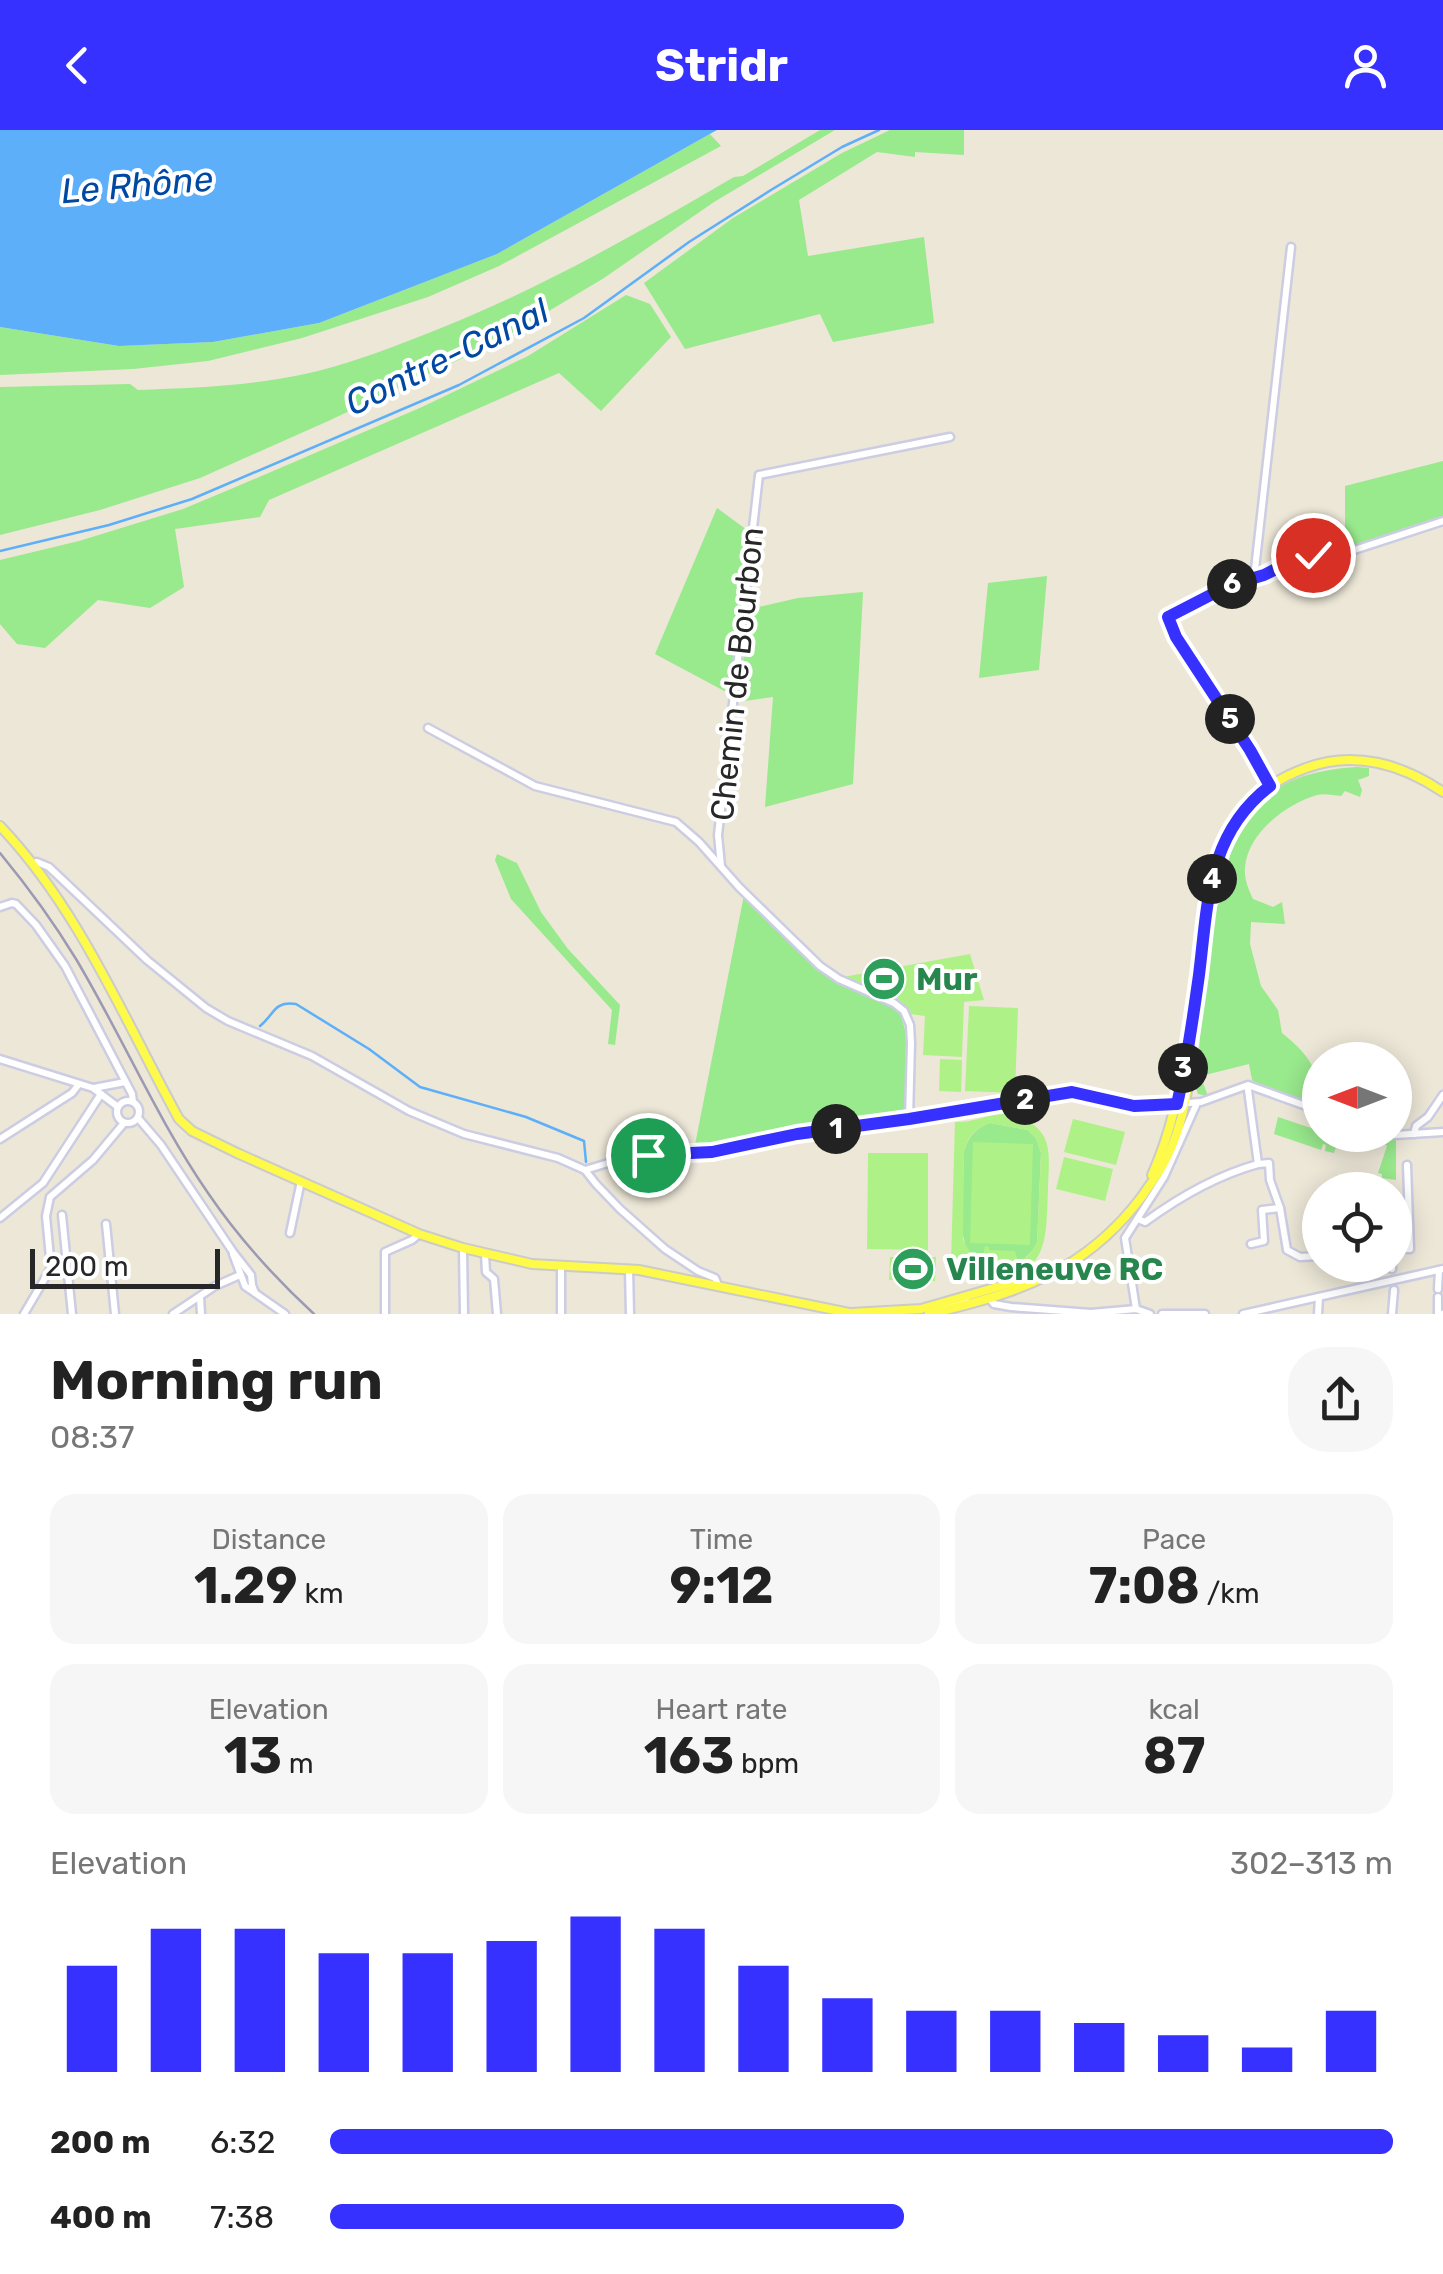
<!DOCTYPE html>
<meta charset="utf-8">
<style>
body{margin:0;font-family:Rubik,sans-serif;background:#f6f6f6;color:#222;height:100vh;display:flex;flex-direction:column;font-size:38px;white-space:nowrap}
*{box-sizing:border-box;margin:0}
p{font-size:32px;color:#767676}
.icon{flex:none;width:55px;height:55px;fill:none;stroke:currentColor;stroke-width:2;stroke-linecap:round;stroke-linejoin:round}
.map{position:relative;height:1184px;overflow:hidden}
.panel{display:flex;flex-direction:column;background:#fff;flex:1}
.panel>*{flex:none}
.needle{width:65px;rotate:270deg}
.tools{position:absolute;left:1302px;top:912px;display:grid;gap:20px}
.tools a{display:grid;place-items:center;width:110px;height:110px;border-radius:50%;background:#fff;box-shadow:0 5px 25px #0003;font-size:50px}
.scale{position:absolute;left:30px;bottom:25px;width:190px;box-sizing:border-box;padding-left:10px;border:5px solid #272727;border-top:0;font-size:28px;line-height:35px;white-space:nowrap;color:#272727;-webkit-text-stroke:8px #fff;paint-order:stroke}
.pin{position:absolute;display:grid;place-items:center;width:85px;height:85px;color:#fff;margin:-42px;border:5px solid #fff;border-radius:50%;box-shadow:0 2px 10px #0007}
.km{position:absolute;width:50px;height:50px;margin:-25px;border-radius:50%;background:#222;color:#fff;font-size:28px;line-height:50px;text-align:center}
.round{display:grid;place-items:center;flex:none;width:105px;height:105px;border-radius:40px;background:#f6f6f6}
.headline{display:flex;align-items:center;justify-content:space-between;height:170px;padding:0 50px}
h1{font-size:55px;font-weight:700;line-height:75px}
.figures{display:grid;grid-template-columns:repeat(3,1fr);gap:15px;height:170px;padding:10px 50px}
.figures div{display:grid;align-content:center;border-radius:25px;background:#f6f6f6;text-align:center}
.figures b{font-size:50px;font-weight:700}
.figures small{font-size:28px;font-weight:400}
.figures p{font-size:28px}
.chart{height:280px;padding:20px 50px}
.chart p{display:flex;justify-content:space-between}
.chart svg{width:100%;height:180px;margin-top:10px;stroke:#3631ff;stroke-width:6}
ul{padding:0 50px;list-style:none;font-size:32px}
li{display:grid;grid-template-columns:160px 120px 1fr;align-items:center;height:75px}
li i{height:25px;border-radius:12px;background:#3631ff}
header{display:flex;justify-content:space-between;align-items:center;height:130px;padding:0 50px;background:#3631ff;color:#fff;font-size:45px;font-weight:700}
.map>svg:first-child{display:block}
</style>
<header><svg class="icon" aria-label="back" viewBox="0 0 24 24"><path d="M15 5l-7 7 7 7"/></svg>Stridr<svg class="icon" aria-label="person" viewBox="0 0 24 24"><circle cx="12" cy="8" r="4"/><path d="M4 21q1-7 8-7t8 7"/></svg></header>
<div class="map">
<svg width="1443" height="1184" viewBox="0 0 1443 1184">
<rect width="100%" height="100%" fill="#ece7d7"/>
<g fill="#99e98d">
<path d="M820,0H835L714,72L604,148L499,211L326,292L200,348L100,380L0,405V257L130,254L138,260C194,258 250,256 305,244C345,235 383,221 421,206C531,164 633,106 734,47L743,46Z"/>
<path d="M890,0H964V25L915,22V27L877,22L799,70L808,126L924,107L934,193L833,212L820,184L685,219L644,153L733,88L842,23Z"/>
<path d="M710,4L721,16L499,136L428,167L302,208L208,231L133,239L0,245V197L119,216L213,212L319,193L497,124Z"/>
<path d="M626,165L650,174L671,207L601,281L559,243L269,370L260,387L175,399L184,457L150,478L98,470L45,518L17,514L0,494V430L79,411L183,379L238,356L422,277L528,226Z"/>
<path d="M1443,331V388L1345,422V356Z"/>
<path d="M717,378L747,400L730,564L655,524Z"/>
<path d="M1047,446L1039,540L979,548L988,453Z"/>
<path d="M863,462L853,654L765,677L773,567L738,572L750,479L798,468Z"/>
<path d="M1357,637L1369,638V646L1358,650L1362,660L1360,667L1345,661L1341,666C1333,665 1325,663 1317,665C1286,674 1248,703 1245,737C1244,749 1248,758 1253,769L1273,777L1282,772L1285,794L1251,792L1250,814L1261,856L1278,880L1282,903C1298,916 1309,926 1317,946L1320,947V978L1258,958L1252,950L1249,934L1205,945L1202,950L1208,966L1198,964L1196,958C1201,900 1204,840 1215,783C1217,773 1225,765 1227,756C1230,743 1227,729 1232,718C1256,658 1296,641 1357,637Z"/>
<path d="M497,724L517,733L541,782L568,819L620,875L615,915L608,914L612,880L511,769L495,730Z"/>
<path d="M744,765L829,847L884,869L894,875L900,883L906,903L905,976L903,982L900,985L810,998L694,1020Z"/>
<path d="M1278,987L1320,1001V1005L1339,1008L1334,1023L1325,1021L1326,1015L1323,1014L1321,1020L1274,1004Z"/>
<path d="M990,993L1028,1000L1036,1008L1041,1023L1037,1112L1034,1119L1024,1129L1017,1133L983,1132L972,1125L966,1118L962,1101L964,1021C968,1007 976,998 990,993Z"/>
<path d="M1367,1005L1396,1007V1050L1382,1048V1044L1378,1043L1387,1016L1383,1012L1379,1013L1377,1018H1374L1371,1015L1365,1013Z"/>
</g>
<g fill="#aef287" fill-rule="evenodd">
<path d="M970,824L984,870L964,872L962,927L923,925L925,886L910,884L897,868L843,847Z"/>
<path d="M969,876L1018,878L1015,963L965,961Z"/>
<path d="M940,929L962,930L961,962L939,961Z"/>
<path d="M1002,984C1019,986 1033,990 1043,1005C1052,1020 1048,1042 1048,1059C1046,1105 1050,1153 986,1142L983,1148L980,1147L981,1140L969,1133L951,1132L955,992C972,993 985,985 1002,984ZM990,993L1028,1000L1036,1008L1041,1023L1037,1112L1028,1126L1018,1132L1015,1121L989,1120V1117L985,1116L982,1132L972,1125L963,1110L964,1021C968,1006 976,998 990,993Z"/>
<path d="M1073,989L1125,1002L1116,1035L1064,1022Z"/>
<path d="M973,1012L1033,1014L1030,1115L970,1113Z"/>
<path d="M868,1023H928V1120L867,1119Z"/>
<path d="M1064,1027L1113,1039L1105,1071L1056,1059Z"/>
<path d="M890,1127H936L935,1151L889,1150Z"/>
</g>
<path fill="#5daffa" d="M0,0H717L497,124L319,193L213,212L119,216L0,197Z"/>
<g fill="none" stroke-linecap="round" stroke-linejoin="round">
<g stroke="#5daffa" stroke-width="2.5">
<path d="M0,421L109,395L192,369L459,255L584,188L689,112L771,60L842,17L879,0"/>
<path d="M260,896C275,884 273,871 296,874L369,919L420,957L526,987L584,1011L586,1032"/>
</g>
<g stroke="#cccce3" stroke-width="11">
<g id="minor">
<path d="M1255,448L1302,425L1342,424L1443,391"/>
<path d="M428,598L535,656L676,692L699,712L739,757L820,836L839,849L894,873L904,881L910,895L911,913L909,989"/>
<path d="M1270,656L1250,620L1177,507L1168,487L1208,464L1254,448L1291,117"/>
<path d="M32,733L37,732L49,737L147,830L206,878L228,891L312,926L409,981L464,1004L558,1028L585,1040L596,1054L620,1079L665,1119L698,1141L715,1148L718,1155"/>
<path d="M721,736L718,705L759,345L950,307"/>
<path d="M0,777L12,773L16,774L36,795L65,836L132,964L133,972"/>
<path d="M0,929L93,958L118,977"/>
<path d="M94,958L125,952"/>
<path d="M1248,960L1258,1034"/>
<circle cx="128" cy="982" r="11"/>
<path d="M138,988L161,1015L233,1122L251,1145L252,1155L255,1163"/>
<path d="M1414,1004L1416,996L1428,987L1443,965"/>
<path d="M1395,1005L1443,1002"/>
<path d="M0,1009L72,963L79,954"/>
<path d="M1258,1034L1269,1033L1270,1050L1280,1078L1287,1120L1300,1127L1320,1126"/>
<path d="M585,1040L628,1027L712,1022L797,1004L909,989L1072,962L1111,972L1150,976L1201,972L1248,955L1320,981"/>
<path d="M62,1085L72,1184"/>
<path d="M0,1088L43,1053L101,964"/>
<path d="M1138,1089L1145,1092C1178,1068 1218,1045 1258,1034"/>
<path d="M106,1094L115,1184"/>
<path d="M290,1103L301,1051"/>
<path d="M1251,1114L1264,1111L1262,1080L1280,1078"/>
<path d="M463,1118L464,1184"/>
<path d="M1395,1119H1410L1407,1035"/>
<path d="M233,1124L245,1156L285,1184"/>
<path d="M485,1124L486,1142L494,1149L497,1184"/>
<path d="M561,1137V1184"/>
<path d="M629,1139L630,1184"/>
<path d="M1392,1139V1135"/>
<path d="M1438,1159L1439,1140"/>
<path d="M200,1167L201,1184"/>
<path d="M1438,1167V1183L1443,1184"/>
<path d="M989,1168L994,1174L1011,1177L1091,1183L1136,1179L1150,1184"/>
<path d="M940,1178L966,1170"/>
<path d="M1136,1179L1125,1108L1164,1047L1197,973"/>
<path d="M24,1184L51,1138L46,1086L50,1067L93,1030L124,993"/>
<path d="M173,1184L215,1156L240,1145"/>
<path d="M385,1184V1122L412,1110L419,1104"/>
<path d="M1162,1184H1205"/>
<path d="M1243,1184L1443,1139"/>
<path d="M1318,1184L1319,1167"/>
<path d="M1392,1184L1394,1160"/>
</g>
</g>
<g stroke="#cbcbcb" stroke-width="12">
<g id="major">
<path d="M0,696C79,779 124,889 179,989L192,1001L237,1023L419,1104L463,1118L532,1134L639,1140L854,1184"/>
<path d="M1152,1045C1173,998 1180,955 1189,905"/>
<path d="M851,1183L921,1179L1046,1143"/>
<path d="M929,1184C1018,1163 1086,1142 1143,1065C1150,1054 1158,1045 1164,1033C1192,982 1191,919 1197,862C1199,842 1202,822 1204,801C1214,726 1226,667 1306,638C1354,620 1402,634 1443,662"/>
</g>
</g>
<use href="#minor" stroke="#fff" stroke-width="6"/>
<use href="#major" stroke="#fefa49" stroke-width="8"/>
<path stroke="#9b99b4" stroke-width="2.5" d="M0,723C28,757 53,791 76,829C122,906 157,989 208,1063C238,1107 275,1148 314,1184"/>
</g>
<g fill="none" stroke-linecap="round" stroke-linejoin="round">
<g stroke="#fff" stroke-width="20">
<path id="route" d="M648,1025L712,1022L797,1004L909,989L1072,962L1134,976L1177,974C1187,933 1193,887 1199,845C1208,773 1207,704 1270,656L1250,620L1176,507L1168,487L1230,455L1264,445L1302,426L1313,425"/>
</g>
<use href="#route" stroke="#3631ff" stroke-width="12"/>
</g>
<defs>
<g id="stadium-disc" transform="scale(2.25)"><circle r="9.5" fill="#2e9e5b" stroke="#fff"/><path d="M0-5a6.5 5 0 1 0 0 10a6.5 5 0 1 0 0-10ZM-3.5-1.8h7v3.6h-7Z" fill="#fff"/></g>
</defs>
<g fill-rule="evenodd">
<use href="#stadium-disc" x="884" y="849"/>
<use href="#stadium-disc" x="913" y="1139"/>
</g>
<g text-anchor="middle" stroke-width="8" stroke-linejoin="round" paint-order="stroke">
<g font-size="32" fill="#272727" stroke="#fff">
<text transform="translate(737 544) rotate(-84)" y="11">Chemin de Bourbon</text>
</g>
<g font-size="32" font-weight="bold" fill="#27864d" stroke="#fff" text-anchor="start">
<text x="916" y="860">Mur</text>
<text x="946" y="1150">Villeneuve RC</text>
</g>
<g font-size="35" font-style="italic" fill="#0048a2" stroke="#fff">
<text transform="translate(137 55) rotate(-5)" y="12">Le Rhône</text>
<text transform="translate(447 227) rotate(-26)" y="12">Contre-Canal</text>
</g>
</g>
</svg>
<div class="tools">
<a><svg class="needle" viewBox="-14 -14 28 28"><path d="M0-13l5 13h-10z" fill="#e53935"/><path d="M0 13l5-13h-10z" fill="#767676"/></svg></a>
<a><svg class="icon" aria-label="locate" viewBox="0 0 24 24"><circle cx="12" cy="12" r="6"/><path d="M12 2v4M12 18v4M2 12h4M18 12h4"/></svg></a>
</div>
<div class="scale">200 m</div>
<div class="pin" style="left:648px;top:1025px;background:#1e9e55"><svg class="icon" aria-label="arrive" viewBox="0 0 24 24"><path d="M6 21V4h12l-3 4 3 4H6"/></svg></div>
<div class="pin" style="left:1313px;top:425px;background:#d93025"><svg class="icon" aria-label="check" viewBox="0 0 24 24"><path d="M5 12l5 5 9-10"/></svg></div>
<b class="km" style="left:836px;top:999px">1</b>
<b class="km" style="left:1025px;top:970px">2</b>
<b class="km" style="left:1183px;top:938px">3</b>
<b class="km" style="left:1212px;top:749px">4</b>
<b class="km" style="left:1230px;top:589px">5</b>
<b class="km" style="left:1232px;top:454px">6</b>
</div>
<section class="panel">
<div class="headline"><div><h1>Morning run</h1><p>08:37</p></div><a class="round"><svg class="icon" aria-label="share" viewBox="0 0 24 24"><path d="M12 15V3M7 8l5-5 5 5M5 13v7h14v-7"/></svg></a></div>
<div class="figures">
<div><p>Distance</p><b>1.29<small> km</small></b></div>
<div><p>Time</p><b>9:12</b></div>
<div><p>Pace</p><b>7:08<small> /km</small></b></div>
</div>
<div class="figures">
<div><p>Elevation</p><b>13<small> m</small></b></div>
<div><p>Heart rate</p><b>163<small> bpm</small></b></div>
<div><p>kcal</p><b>87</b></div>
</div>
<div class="chart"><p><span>Elevation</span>302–313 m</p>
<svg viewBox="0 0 160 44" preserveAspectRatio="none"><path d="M5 44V18M15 44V9M25 44V9M35 44V15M45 44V15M55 44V12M65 44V6M75 44V9M85 44V18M95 44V26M105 44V29M115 44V29M125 44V32M135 44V35M145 44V38M155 44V29"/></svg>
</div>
<ul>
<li><b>200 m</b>6:32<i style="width:100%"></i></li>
<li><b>400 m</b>7:38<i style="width:54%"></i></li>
</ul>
</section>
